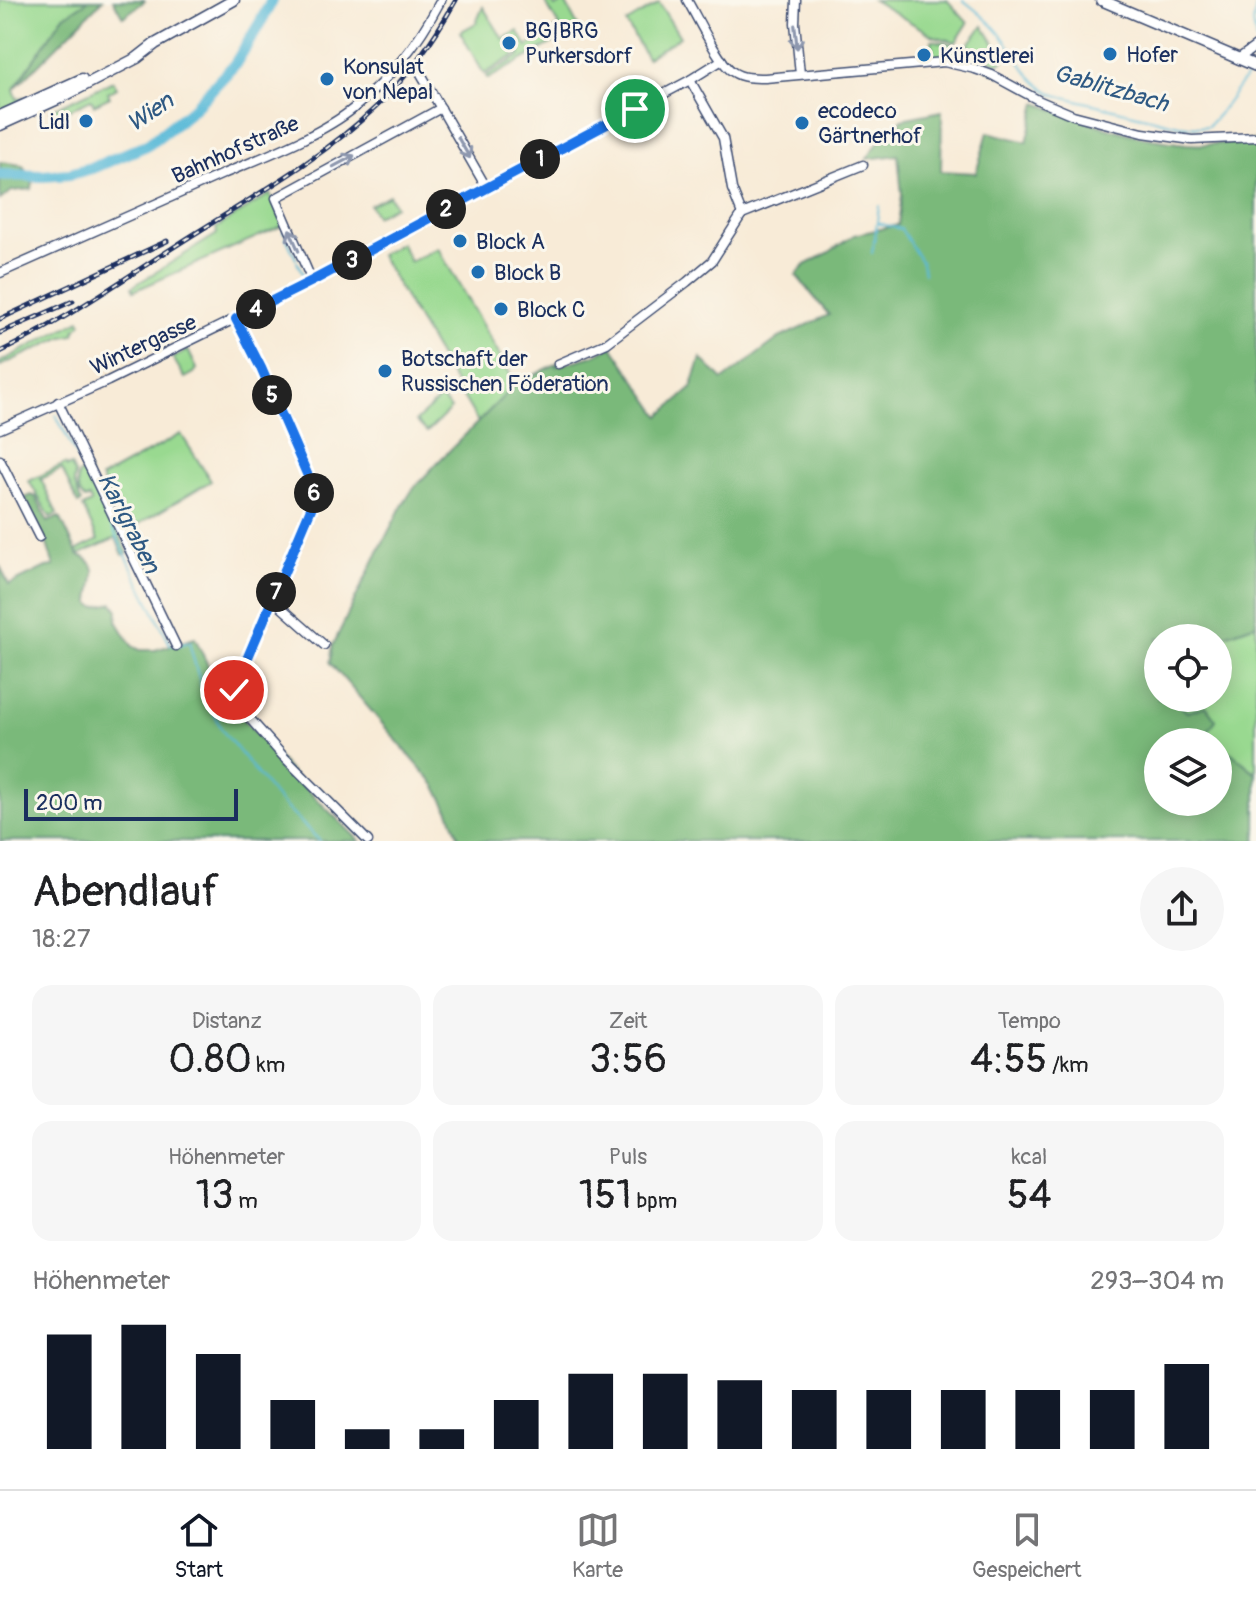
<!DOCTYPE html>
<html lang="de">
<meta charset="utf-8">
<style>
body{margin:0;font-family:Pangolin,sans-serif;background:#f6f6f6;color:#202124;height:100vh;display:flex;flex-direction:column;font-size:30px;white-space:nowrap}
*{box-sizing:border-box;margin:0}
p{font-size:26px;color:#757577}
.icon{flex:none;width:44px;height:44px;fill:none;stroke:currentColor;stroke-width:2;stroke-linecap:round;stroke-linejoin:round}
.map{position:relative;height:841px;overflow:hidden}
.sheet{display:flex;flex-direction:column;background:#fff;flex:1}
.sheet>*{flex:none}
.controls{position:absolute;left:1144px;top:624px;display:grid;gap:16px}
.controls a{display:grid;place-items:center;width:88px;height:88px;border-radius:50%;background:#fff;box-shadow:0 4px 20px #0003;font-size:40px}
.scale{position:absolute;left:24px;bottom:20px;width:214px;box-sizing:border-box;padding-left:8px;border:4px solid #1b2f5e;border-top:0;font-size:22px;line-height:28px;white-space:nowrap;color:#1b2f5e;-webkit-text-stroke:6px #fbf7ec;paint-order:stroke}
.pin{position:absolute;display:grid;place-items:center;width:68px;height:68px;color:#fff;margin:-34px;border:4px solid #fff;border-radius:50%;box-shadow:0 2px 8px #0007}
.km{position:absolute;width:40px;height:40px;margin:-20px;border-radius:50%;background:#222;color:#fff;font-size:22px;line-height:40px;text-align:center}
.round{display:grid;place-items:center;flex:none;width:84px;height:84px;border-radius:42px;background:#f6f6f6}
.headline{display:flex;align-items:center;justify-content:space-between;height:136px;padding:0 32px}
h1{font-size:44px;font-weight:600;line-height:60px}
.figures{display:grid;grid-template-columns:repeat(3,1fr);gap:12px;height:136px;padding:8px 32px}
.figures div{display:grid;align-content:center;border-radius:20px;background:#f6f6f6;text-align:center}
.figures b{font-size:40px;font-weight:600}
.figures small{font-size:22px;font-weight:400}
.figures p{font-size:22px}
.chart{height:224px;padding:16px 32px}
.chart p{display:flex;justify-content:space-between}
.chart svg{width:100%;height:144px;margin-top:8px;stroke:#111827;stroke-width:6}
.tab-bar{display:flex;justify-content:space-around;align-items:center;height:112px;border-top:2px solid #e0e0e0;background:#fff;font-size:22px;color:#757577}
.tab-bar a{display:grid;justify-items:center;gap:4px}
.tab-bar .selected{color:#111827}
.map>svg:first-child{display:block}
</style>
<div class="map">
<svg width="1256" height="841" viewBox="0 0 1256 841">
<rect width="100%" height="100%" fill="#fbf7ec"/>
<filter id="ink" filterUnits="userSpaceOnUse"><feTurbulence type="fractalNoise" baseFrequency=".0125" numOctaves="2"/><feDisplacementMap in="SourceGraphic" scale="16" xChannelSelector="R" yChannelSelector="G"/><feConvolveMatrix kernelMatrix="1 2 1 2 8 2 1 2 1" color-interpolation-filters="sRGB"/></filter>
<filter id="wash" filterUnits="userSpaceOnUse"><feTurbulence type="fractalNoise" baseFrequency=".006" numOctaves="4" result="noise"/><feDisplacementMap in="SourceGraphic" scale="32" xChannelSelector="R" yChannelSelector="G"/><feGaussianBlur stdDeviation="1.8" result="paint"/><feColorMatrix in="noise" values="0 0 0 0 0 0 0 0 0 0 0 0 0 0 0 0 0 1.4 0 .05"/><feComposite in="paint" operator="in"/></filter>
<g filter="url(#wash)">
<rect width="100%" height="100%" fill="#f8ebd7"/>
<g fill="#99d990" stroke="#5a8477" stroke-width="2">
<path d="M0,0H89L63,17L14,89L17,99L24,97V100L0,110Z"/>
<path d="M544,0H551L555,7L565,2L579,28L488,79L486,76L521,55L519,53L484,74L460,32L476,23L483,7L503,39L518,31L527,46L559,26Z"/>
<path d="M873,0H947L968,23L956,42L934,36Z"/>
<path d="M659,3L680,37L647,58L626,23Z"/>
<path d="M983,26L1004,59L998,64L968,45Z"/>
<path d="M932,40C957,44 976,52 995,67L993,72L989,70L991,66L986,64L957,54L955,55L954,59H933Z"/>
<path d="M113,81L117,88L108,93L110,97L94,105L91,99L54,117L51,110Z"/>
<path d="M270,194L284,225L134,291L132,287L217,234L216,228Z"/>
<path d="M389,195L395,206L376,216L370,205Z"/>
<path d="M401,243L410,262L438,248L516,384L478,422L380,255Z"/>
<path d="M80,320L82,323L75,330L74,335L63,337L0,366V362Z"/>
<path d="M188,350L197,369L194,373L185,378L173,358Z"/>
<path d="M441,398L451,409L427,432L416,421Z"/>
<path d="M181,434L211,481L127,531L101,478Z"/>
<path d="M65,464L67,467L71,465L75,474L74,483L81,502L78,504L62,469L41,479L57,514L50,517L29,481Z"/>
<path d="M88,470L90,475L88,477L103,504H105L128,553L123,555L116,538L78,555L76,551L98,540L83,507L91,503V501L89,498L85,499C77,493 77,484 78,475Z"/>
<path d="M1256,624V773L1206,733L1172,698H1218V638H1217Z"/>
</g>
<g fill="#7ab97a" stroke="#4a746c" stroke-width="2">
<path d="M89,0H103L14,89L63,17Z"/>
<path d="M113,0H144L145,1L123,17Z"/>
<path d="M1037,103C1086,122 1135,139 1187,144C1210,146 1233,142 1256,140V624L1217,638H1158V698H1172L1187,712L1206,706L1216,720L1206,733L1218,742H1158V802H1218V742L1256,773V841H460L449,811L435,785L330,663L333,645L375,558L399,511L413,489L438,462L516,384L560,362L557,366L593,356L612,346L660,416L691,389L701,358L723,380L779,338L829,315L796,275L805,265L828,253L854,235L898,225L902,195L898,155L867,159L880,140L898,126L902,119L942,111L941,171L976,173L988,132L1027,142Z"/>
<path d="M0,162L22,165L33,179L32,189L12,191L0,200Z"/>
<path d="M31,495L36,497L48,522L59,517L61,519L78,555C105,564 90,583 90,603L95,607L113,603L118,610L117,621L132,646L140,650H155L195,638L222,695L305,788L360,841H0V566L9,585L46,567L54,566L45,538L25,498Z"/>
</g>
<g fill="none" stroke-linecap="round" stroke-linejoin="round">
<g stroke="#5abad8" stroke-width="2">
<path d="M963,0C976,10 990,21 1001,35C1019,57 1028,83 1056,95L1179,125L1198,127L1208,126L1219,114L1253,67"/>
<path d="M1256,7L1253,23L1256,41"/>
<path d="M879,206L877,223L901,229L922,263L924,273"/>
<path d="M283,231L284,233"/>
<path d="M286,237L296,259"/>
<path d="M872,253L877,223"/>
<path d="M297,262L304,276"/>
<path d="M56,415L170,644L173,645"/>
<path d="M179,645L189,642L191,643L190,646L202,689L222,730L278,800L320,841"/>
</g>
<path stroke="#5abad8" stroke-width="12" d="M0,175L42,176L70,174L95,167L149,144L192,110L235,64L260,23L272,0"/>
</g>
</g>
<g filter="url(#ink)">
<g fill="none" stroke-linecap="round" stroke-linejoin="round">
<g stroke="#3c4b70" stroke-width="11">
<g id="minor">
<path d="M687,0C697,17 718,62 733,72C742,78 754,78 765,78L944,62L975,69L992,75L1040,101L1073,115L1143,133L1192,140L1256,137"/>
<path d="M796,0L795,23L800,74"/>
<path d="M1238,59L1256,46"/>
<path d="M420,72L486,187"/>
<path d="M690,80L723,138L732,189L742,214"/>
<path d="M742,214L863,165"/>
<path d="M0,273C74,240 149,207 223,174C263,157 321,135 354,108C393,75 417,45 441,0"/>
<path d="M312,281L276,198L441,108"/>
<path d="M236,319L261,368L314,490L315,499L234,690V701L283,756L368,841"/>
<path d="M558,364L607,343L687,282L712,261L742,214"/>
<path d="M58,402L176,646"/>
<path d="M0,429L108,381L312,281L690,80L722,60"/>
<path d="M0,460L39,537"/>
<path d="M273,600L324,645"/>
</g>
</g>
<g stroke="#3c4b70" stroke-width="13">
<g id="major">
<path d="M1101,0L1256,66"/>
<path d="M0,116L82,79"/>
<path d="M0,125L60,98L137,58L155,44L234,0"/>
</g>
</g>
<use href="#minor" stroke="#fff" stroke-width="8"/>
<use href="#major" stroke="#fff" stroke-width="10"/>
<g stroke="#1b2f5e" stroke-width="5">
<g id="rail">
<path d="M0,319L167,241"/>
<path d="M0,333L73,301"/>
<path d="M0,352C62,322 119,282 177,245C244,202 318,162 376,107C409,76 434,39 456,0"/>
</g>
</g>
<use href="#rail" stroke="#fbf7ec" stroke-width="2" stroke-dasharray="6" stroke-linecap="butt"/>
</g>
<defs><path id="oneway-shaft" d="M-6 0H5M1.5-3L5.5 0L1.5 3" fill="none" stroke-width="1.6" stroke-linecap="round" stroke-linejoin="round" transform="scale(2)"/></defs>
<g stroke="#8d97ae">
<use href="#oneway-shaft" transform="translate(796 37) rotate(84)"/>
<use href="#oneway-shaft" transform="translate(464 148) rotate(60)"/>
<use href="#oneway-shaft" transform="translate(344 161) rotate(-28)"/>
<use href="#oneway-shaft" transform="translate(294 240) rotate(-113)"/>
</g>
</g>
<g fill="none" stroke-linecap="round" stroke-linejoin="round" filter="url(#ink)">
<g stroke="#fff" stroke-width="16">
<path id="route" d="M234,690L315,499L314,490L261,368L236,319L312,281L635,109"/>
</g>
<use href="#route" stroke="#1a73e8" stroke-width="10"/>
</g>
<g fill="#1f6fb2" stroke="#fbf7ec" stroke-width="3">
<circle cx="509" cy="43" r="8"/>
<circle cx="1110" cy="54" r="8"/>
<circle cx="924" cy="55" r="8"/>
<circle cx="327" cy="79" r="8"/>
<circle cx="86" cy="121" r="8"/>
<circle cx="802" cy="123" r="8"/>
<circle cx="460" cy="241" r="8"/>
<circle cx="478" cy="272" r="8"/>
<circle cx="501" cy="309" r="8"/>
<circle cx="385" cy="371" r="8"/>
</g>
<g text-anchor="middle" stroke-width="6" stroke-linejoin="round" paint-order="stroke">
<g font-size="22" fill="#1b2f5e" stroke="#fbf7ec" text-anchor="start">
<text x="525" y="38">BG|BRG<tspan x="525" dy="25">Purkersdorf</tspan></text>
<text x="1126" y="62">Hofer</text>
<text x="940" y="63">Künstlerei</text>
<text x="343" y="74">Konsulat<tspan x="343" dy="25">von Nepal</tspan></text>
<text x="818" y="118">ecodeco<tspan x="818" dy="25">Gärtnerhof</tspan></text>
<text x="70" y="129" text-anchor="end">Lidl</text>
<text x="476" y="249">Block A</text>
<text x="494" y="280">Block B</text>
<text x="517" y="317">Block C</text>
<text x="401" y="366">Botschaft der<tspan x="401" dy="25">Russischen Föderation</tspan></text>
</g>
<g font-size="22" fill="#1b2f5e" stroke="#fbf7ec">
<text transform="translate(235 149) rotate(-24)" y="8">Bahnhofstraße</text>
<text transform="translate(143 344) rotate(-25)" y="8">Wintergasse</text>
</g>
<g font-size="24" font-style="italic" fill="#2e5983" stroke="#fbf7ec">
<text transform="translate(1111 88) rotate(16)" y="8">Gablitzbach</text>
<text transform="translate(150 112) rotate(-34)" y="8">Wien</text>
<text transform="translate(129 523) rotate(63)" y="8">Karlgraben</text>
</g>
</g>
</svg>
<div class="controls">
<a><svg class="icon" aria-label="locate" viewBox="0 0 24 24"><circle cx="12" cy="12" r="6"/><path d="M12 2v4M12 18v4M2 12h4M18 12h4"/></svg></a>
<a><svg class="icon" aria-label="layers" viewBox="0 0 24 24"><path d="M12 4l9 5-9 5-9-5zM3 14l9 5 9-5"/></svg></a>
</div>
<div class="scale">200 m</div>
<div class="pin" style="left:635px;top:109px;background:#1e9e55"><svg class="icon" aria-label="arrive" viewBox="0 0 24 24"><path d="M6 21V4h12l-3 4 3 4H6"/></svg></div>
<div class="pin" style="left:234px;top:690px;background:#d93025"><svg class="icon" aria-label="check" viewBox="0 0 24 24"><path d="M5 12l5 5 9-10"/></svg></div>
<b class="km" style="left:540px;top:159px">1</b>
<b class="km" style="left:446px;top:209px">2</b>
<b class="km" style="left:352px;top:260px">3</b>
<b class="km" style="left:256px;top:309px">4</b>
<b class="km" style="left:272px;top:395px">5</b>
<b class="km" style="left:314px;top:493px">6</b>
<b class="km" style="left:276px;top:592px">7</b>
</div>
<section class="sheet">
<div class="headline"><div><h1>Abendlauf</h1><p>18:27</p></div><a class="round"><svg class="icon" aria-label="share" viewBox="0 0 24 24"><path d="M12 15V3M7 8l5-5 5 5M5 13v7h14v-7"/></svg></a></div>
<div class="figures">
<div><p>Distanz</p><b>0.80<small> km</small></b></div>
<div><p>Zeit</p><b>3:56</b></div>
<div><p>Tempo</p><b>4:55<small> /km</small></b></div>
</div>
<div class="figures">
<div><p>Höhenmeter</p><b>13<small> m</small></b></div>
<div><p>Puls</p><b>151<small> bpm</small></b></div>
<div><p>kcal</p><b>54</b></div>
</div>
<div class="chart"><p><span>Höhenmeter</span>293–304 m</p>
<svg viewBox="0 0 160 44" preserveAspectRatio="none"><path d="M5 44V9M15 44V6M25 44V15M35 44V29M45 44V38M55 44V38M65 44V29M75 44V21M85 44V21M95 44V23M105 44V26M115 44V26M125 44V26M135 44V26M145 44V26M155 44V18"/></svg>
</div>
</section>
<nav class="tab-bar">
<a class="selected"><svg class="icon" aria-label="home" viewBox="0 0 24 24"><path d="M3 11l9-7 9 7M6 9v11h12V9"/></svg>Start</a>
<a><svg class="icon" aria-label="map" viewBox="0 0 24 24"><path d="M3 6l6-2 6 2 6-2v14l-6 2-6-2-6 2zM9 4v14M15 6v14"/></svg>Karte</a>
<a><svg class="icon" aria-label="saved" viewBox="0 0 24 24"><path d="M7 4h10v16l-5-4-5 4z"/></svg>Gespeichert</a>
</nav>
